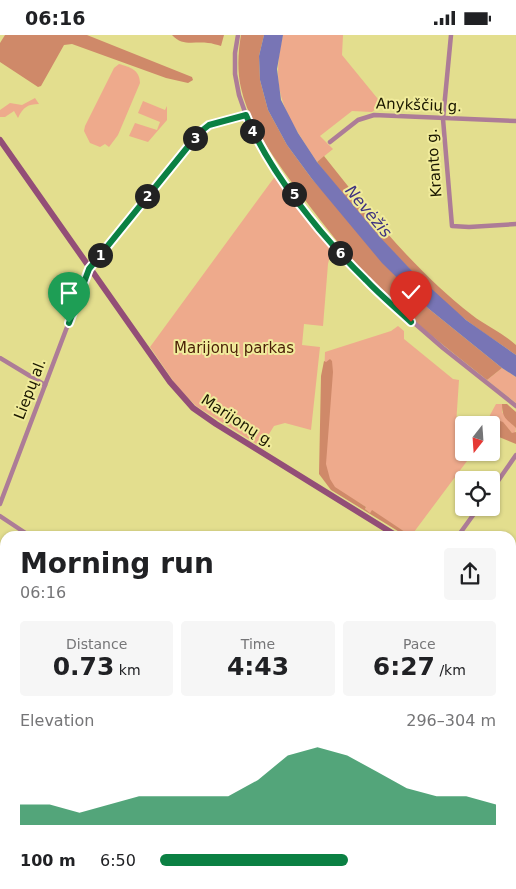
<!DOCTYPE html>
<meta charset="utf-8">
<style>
body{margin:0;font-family:"DejaVu Sans",sans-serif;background:#f6f6f6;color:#202124;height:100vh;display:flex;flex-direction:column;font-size:19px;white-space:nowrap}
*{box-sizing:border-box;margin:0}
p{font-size:16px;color:#757577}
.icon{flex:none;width:28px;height:28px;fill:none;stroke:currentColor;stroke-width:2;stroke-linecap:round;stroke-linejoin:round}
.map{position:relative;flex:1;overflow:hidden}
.details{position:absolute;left:0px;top:496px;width:516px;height:359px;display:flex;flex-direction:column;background:#fff;border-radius:15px 15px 0 0;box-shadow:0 1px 4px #0004}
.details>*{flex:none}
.needle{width:32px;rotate:197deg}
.tools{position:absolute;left:455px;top:381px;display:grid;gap:10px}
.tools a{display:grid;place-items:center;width:45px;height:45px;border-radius:5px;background:#fff;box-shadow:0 1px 4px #0004;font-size:25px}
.pin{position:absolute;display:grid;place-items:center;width:42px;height:42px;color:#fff;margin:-51px -21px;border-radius:50% 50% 50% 0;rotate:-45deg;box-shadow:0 0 5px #0007}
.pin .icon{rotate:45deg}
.km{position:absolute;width:25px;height:25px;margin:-12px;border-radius:50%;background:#222;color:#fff;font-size:14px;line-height:25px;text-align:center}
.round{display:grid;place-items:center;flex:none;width:52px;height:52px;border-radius:5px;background:#f6f6f6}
.head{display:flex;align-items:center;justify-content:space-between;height:85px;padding:0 20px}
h1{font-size:28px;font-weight:700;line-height:38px}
.metrics{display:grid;grid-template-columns:repeat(3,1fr);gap:8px;height:85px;padding:5px 20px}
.metrics div{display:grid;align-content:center;border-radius:5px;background:#f6f6f6;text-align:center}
.metrics b{font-size:25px;font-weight:700}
.metrics small{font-size:14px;font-weight:400}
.metrics p{font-size:14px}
.chart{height:140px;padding:10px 20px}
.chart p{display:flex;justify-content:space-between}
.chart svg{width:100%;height:90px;margin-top:5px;fill:#0b8043;opacity:.7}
ul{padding:0 20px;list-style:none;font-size:16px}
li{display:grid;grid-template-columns:80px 60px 1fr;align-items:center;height:38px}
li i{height:12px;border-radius:6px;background:#0b8043}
.status{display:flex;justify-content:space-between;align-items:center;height:35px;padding:0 25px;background:#fff;direction:ltr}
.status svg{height:14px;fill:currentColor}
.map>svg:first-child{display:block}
</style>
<div class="status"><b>06:16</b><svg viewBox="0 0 49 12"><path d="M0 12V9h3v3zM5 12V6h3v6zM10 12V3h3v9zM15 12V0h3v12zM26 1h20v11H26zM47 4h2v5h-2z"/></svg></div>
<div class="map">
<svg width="516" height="854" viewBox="0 0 516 854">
<rect width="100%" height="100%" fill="#e3de8e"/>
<g fill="#eeaa8c">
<path d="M283,0H343L342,20L382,69L372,77L352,76L320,101L333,114L317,127C286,79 269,59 283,0Z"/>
<path d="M119,29C130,32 140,35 140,48L118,100L109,112L105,109L100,112L90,108L84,96L85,91L114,33Z"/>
<path d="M35,63L39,69C28,69 23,72 18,83L14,76L5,82H0V75L10,68L22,70Z"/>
<path d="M143,66L165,75L167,71V85L148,107L129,101L135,88L157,95L160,87L138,78Z"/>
<path d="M276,140L332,212L328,229L323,291L304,289L302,310L320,312L311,395L285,388L274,391L261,412L196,371L176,350L150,312Z"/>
<path d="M398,291L404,296V304L453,344L459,345L455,405L464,407V418H473L411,501L372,476L370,478L365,474L366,472L331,451L321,424L325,317L391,296Z"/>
<path d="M502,333L516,342V368L487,345Z"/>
<path d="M496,369H502V377L516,393L515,399L512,398L503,388H498L499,402L491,399V390H487L490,380Z"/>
<path d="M130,850H178L183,854H138L129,851Z"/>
<path d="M184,850H228L227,854H189Z"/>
</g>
<g fill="#cf8969">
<path d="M5,0H87L192,42L193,45L188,48L166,43L72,9L64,10L41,51L38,52L0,27V8Z"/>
<path d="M172,0H224L221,11C217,10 212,8 208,8C194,6 183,12 172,0Z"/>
<path d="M241,0H264L259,21L260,45L268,75L287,110L312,144L429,274L502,333L487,345C447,313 405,281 369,243C342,214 317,181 293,149C273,122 248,86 241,53C237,36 238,17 241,0Z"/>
<path d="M324,121C369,178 414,235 472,280C486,291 503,298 516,310V320C499,308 482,297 466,285C410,240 361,183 317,127Z"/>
<path d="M330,324L332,326L333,337L326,429L330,444L335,452L366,472L365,474L370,478L372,475L411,501H406L331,455L319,439L321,341L324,326L326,327Z"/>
<path d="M502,369H507L516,377V393C507,384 502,384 502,369Z"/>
<path d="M500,386L503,387L512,398L516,397V409L499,402L498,388Z"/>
</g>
<path fill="#7875b5" d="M264,0H283L277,34L281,65L298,98L317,127L379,201L413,237L466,285L516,320V342L502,333L429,274L382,228L312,144L287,110L268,75L260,45L259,21Z"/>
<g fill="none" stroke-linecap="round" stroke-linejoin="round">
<g stroke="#ad7c97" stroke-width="4.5">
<path d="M238,0L235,18V39L239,60L246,80L262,114L309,180L366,246L443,313L516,371"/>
<path d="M451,0L443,84L452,191L469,192L516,189"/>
<path d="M330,107L358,85L374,80L516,86"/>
<path d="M0,323L45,350"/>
<path d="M491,456L516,420"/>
<path d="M0,469L89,234L204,93L209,91L246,80"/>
<path d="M0,481L30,501"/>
<path d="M458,501L479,472"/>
<path d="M0,603L5,606"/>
<path d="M0,666L5,669"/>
<path d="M511,713L516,715"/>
<path d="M511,833L516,834"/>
<path d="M0,843L5,845"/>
<path d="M22,850L35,854"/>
</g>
<g stroke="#934e77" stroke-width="6">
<path d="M0,105L170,347L193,373L216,389L397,501"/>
<path d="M511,563L516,541"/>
<path d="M511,574L516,576"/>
<path d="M511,590L516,587"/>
<path d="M0,710L5,713"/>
<path d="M0,719L5,722"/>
<path d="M252,850L266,854"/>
<path d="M279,850L294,854"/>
<path d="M455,854L456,850"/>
</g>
<g stroke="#423e1c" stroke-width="3">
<g id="rail">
<path d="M0,737L5,739"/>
<path d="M0,823L5,824"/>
<path d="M0,835L5,837"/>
<path d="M48,850L61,854"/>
<path d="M87,850L100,854"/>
<path d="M117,850L130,854"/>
<path d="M180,850L186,854"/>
</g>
</g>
<use href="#rail" stroke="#f0eb9b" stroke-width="1" stroke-dasharray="4" stroke-linecap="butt"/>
</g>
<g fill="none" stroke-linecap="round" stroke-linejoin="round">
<g stroke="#fff" stroke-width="10">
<path id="route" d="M69,288L89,234L199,98L209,90L246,80C269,137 322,202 366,245C380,260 396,273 411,287"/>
</g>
<use href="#route" stroke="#0b8043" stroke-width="6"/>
</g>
<g text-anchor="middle" stroke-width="4" stroke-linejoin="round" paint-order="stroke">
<g font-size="15" fill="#1b1800" stroke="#f0eb9b">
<text transform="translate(419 70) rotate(2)" y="5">Anykščių g.</text>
<text transform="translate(434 128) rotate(-94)" y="5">Kranto g.</text>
<text transform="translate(30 354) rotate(-69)" y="5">Liepų al.</text>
<text transform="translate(238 386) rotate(33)" y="5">Marijonų g.</text>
</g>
<g font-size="15" fill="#4a1e06" stroke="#f0eb9b">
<text x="234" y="318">Marijonų parkas</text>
</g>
<g font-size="16" font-style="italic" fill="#3e3281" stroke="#f0eb9b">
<text transform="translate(369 176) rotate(50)" y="6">Nevėžis</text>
</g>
</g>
</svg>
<div class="tools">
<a><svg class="needle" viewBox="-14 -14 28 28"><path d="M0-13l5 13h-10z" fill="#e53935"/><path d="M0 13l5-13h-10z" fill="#757577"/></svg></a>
<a><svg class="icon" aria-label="locate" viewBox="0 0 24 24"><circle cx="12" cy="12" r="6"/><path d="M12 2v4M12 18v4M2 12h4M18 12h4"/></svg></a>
</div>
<div class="pin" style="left:69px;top:288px;background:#1e9e55"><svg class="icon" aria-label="arrive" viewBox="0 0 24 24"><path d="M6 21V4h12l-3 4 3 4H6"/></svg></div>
<div class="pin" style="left:411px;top:287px;background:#d93025"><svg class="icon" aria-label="check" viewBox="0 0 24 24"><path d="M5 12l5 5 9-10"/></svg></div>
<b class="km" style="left:100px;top:220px">1</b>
<b class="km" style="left:147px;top:161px">2</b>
<b class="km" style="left:195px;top:103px">3</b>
<b class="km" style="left:252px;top:96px">4</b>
<b class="km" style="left:294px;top:159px">5</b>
<b class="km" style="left:340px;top:218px">6</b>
<section class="details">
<div class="head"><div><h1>Morning run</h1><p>06:16</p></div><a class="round"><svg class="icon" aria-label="share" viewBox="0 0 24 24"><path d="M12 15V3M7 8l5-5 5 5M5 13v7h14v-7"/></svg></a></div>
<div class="metrics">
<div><p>Distance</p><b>0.73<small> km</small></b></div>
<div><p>Time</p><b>4:43</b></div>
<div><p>Pace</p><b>6:27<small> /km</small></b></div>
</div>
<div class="chart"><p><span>Elevation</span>296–304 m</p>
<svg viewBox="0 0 160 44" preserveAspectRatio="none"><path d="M0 44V34L10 34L20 38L30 34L40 30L50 30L60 30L70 30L80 22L90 10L100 6L110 10L120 18L130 26L140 30L150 30L160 34V44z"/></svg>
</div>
<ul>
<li><b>100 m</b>6:50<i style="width:56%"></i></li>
</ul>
</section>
</div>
